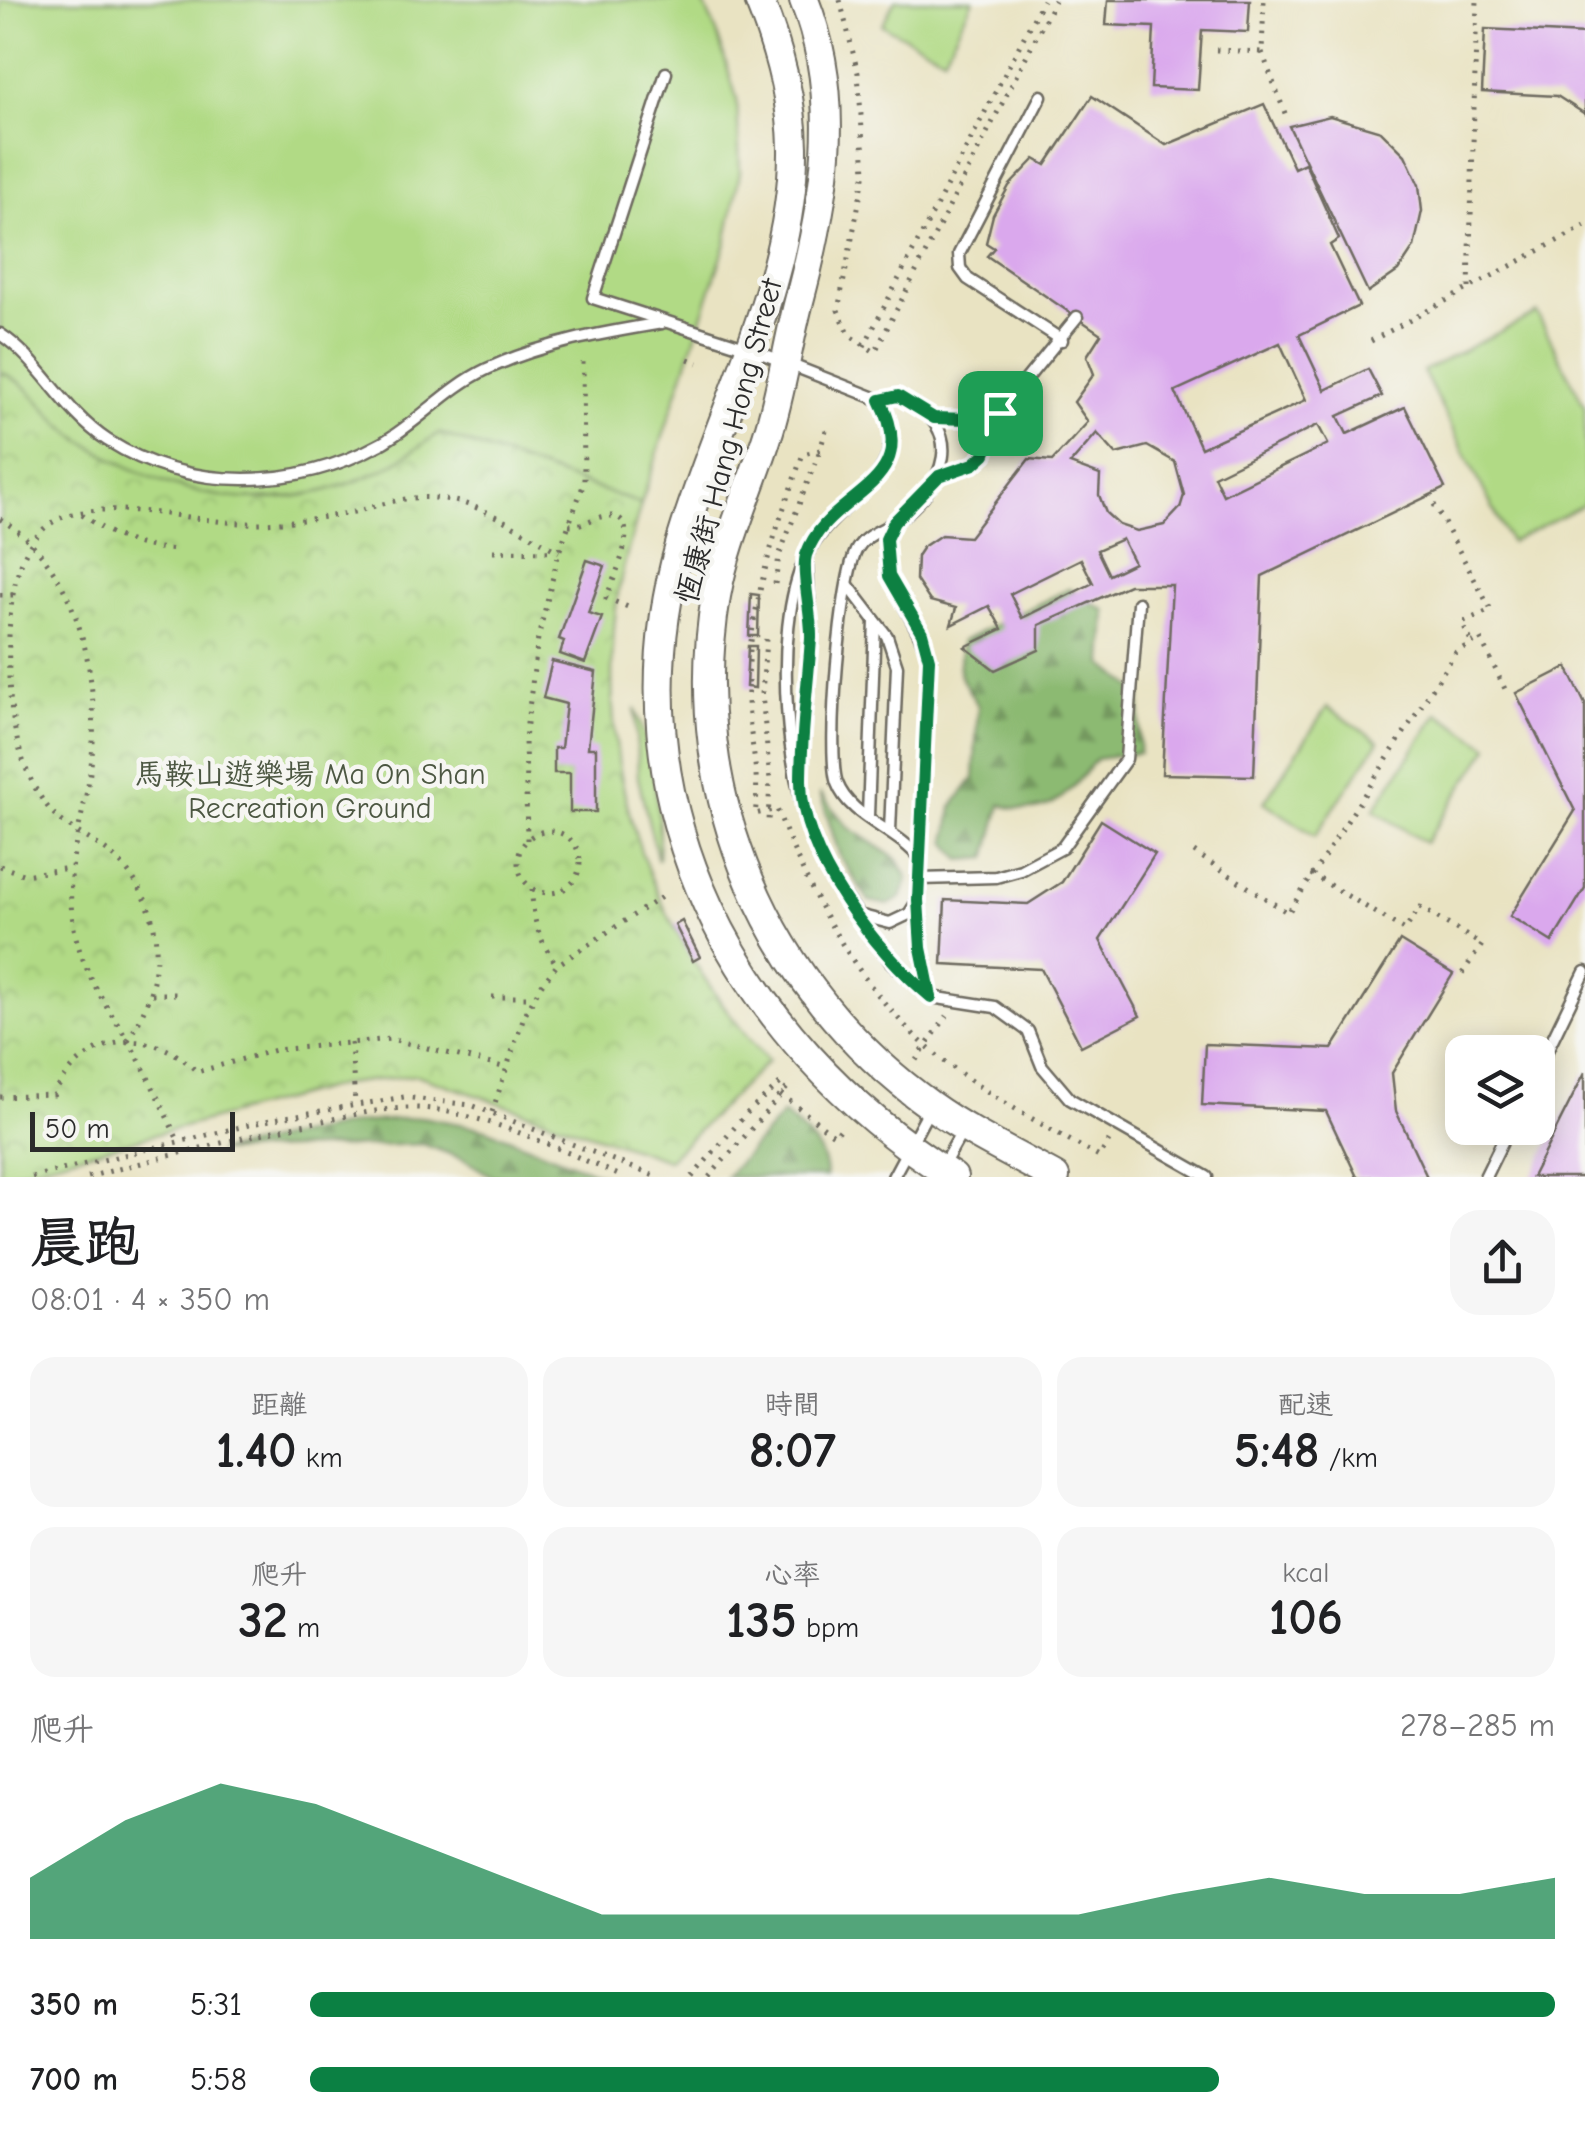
<!DOCTYPE html>
<html lang="zh-TW">
<meta charset="utf-8">
<style>
body{margin:0;font-family:"Comic Neue","LXGW WenKai TC",sans-serif;background:#f6f6f6;color:#202124;height:100vh;display:flex;flex-direction:column;font-size:38px;white-space:nowrap}
*{box-sizing:border-box;margin:0}
p{font-size:32px;color:#757577}
.icon{flex:none;width:55px;height:55px;fill:none;stroke:currentColor;stroke-width:2;stroke-linecap:round;stroke-linejoin:round}
.map{position:relative;height:1177px;overflow:hidden}
.details{display:flex;flex-direction:column;background:#fff;flex:1}
.details>*{flex:none}
.fabs{position:absolute;left:1445px;top:1035px;display:grid;gap:20px}
.fabs a{display:grid;place-items:center;width:110px;height:110px;border-radius:20px;background:#fff;box-shadow:0 5px 25px #0003;font-size:50px}
.scale{position:absolute;left:30px;bottom:25px;width:205px;box-sizing:border-box;padding-left:10px;border:5px solid #2b2b2b;border-top:0;font-size:28px;line-height:35px;white-space:nowrap;color:#2b2b2b;-webkit-text-stroke:8px #f6f6f2;paint-order:stroke}
.pin{position:absolute;display:grid;place-items:center;width:85px;height:85px;color:#fff;margin:-42px;border-radius:20px;box-shadow:0 5px 15px #0006}
.round{display:grid;place-items:center;flex:none;width:105px;height:105px;border-radius:30px;background:#f6f6f6}
.headline{display:flex;align-items:center;justify-content:space-between;height:170px;padding:0 30px}
h1{font-size:55px;font-weight:600;line-height:75px}
.stats{display:grid;grid-template-columns:repeat(3,1fr);gap:15px;height:170px;padding:10px 30px}
.stats div{display:grid;align-content:center;border-radius:25px;background:#f6f6f6;text-align:center}
.stats b{font-size:50px;font-weight:600}
.stats small{font-size:28px;font-weight:400}
.stats p{font-size:28px}
.chart{height:280px;padding:20px 30px}
.chart p{display:flex;justify-content:space-between}
.chart svg{width:100%;height:180px;margin-top:10px;fill:#0b8043;opacity:.7}
ul{padding:0 30px;list-style:none;font-size:32px}
li{display:grid;grid-template-columns:160px 120px 1fr;align-items:center;height:75px}
li i{height:25px;border-radius:12px;background:#0b8043}
.map>svg:first-child{display:block}
</style>
<div class="map">
<svg width="1585" height="1177" viewBox="0 0 1585 1177">
<defs>
<pattern id="forest-firs" width="22" height="20" patternUnits="userSpaceOnUse" patternTransform="scale(2.5)"><rect width="22" height="20" fill="#8cba72"/><path d="M5 1l3.5 6h-7zM16 11l3.5 6h-7z" fill="#73975e"/></pattern>
<pattern id="park-crowns" width="20" height="18" patternUnits="userSpaceOnUse" patternTransform="scale(2.5)"><rect width="20" height="18" fill="#b1da85"/><path d="M2 6a3 3 0 1 1 6 0M12 15a3 3 0 1 1 6 0" fill="none" stroke="#98bb73"/></pattern>
</defs>
<rect width="100%" height="100%" fill="#f6f6f2"/>
<filter id="ink" filterUnits="userSpaceOnUse"><feTurbulence type="fractalNoise" baseFrequency=".01" numOctaves="2"/><feDisplacementMap in="SourceGraphic" scale="20" xChannelSelector="R" yChannelSelector="G"/><feConvolveMatrix kernelMatrix="1 2 1 2 8 2 1 2 1" color-interpolation-filters="sRGB"/></filter>
<filter id="wash" filterUnits="userSpaceOnUse"><feTurbulence type="fractalNoise" baseFrequency=".0048" numOctaves="4" result="noise"/><feDisplacementMap in="SourceGraphic" scale="40" xChannelSelector="R" yChannelSelector="G"/><feGaussianBlur stdDeviation="2.25" result="paint"/><feColorMatrix in="noise" values="0 0 0 0 0 0 0 0 0 0 0 0 0 0 0 0 0 1.4 0 .05"/><feComposite in="paint" operator="in"/></filter>
<g filter="url(#wash)">
<rect width="100%" height="100%" fill="#e9e3c2"/>
<g fill="#b1da85" stroke="#6e8258" stroke-width="2.5">
<path d="M0,0H702L716,30L737,99L740,172L726,243L641,504L439,433C420,445 401,461 380,471C271,521 171,501 75,436C46,416 34,385 0,372Z"/>
<path d="M895,0H973L944,57L882,25Z"/>
<path d="M1537,313L1585,407V504L1510,542L1423,371Z"/>
<path d="M1327,707L1379,741L1315,836L1264,802Z"/>
<path d="M635,708C653,754 662,811 658,861L638,778Z"/>
<path d="M1438,713L1489,747L1425,843L1374,810Z"/>
</g>
<g fill="url(#forest-firs)" stroke="#5c724e" stroke-width="2.5">
<path d="M1069,589L1106,611L1103,664L1141,694L1139,753L1096,759C1066,795 1053,820 1001,805L987,858L961,860L947,842L952,807L974,778L978,706L959,674L962,641Z"/>
<path d="M820,793L848,827L897,859L908,878L901,898L888,905L869,901L840,857Z"/>
<path d="M783,1114C804,1132 826,1147 826,1177H726Z"/>
<path d="M422,1117L486,1129L606,1177H493L463,1159L423,1144L217,1152L357,1123Z"/>
</g>
<path fill="url(#park-crowns)" stroke="#6e8258" stroke-width="2.5" d="M0,372C34,385 46,416 75,436C171,501 271,521 380,471C401,461 420,445 439,433L641,504C632,538 620,573 616,608C596,785 652,929 768,1061L668,1160L417,1075L344,1084L0,1176Z"/>
<g id="blocks">
<g fill="#daa8ed" fill-rule="evenodd">
<path d="M1108,0H1250L1248,32L1202,30L1198,90L1151,88L1154,27L1106,25Z"/>
<path d="M1485,29L1585,34V114L1557,96L1482,92Z"/>
<path d="M1092,96L1166,145L1264,104L1294,168L1305,163L1339,239L1330,245L1359,306L1299,335L1325,390L1368,369L1382,396L1338,416L1347,434L1405,407L1445,488L1262,576L1254,776L1162,774L1172,585H1129L1039,625V650L995,670L965,647L1002,629L989,606L951,625L956,608L930,601L916,580L917,556L923,547L941,535L969,537L1029,459L1052,461L1088,422L1074,402L1094,374L1087,356L1101,334L987,256L994,248L986,243L993,215L1009,186L1035,159L1046,165ZM1280,343L1306,400L1201,448L1175,391ZM1318,425L1328,444L1223,495L1214,476ZM1097,433L1116,454L1147,446L1175,462L1184,495L1180,508L1164,525L1137,531L1119,525L1106,513L1099,495L1100,475L1070,464ZM1122,539L1134,563L1109,575L1097,550ZM1081,559L1093,583L1022,618L1010,594Z"/>
<path d="M1330,116L1381,131L1405,155L1419,185L1422,211L1414,247L1398,271L1368,292L1289,126Z"/>
<path d="M587,560L605,566L588,613L602,617L585,663L560,654L564,641L559,639Z"/>
<path d="M751,594L759,595L758,636H749Z"/>
<path d="M748,646H756L755,688L746,687Z"/>
<path d="M552,661L596,672L588,748H596V812H570V773H554V748H561L566,704L543,698Z"/>
<path d="M1567,667L1585,704V888L1552,942L1510,916L1575,811L1516,693Z"/>
<path d="M1101,820L1155,854L1100,940L1140,1016L1081,1046L1041,969L942,964L945,900L1028,904L1062,882Z"/>
<path d="M682,921L700,957L693,961L675,925Z"/>
<path d="M1400,941L1453,974L1392,1073L1396,1111L1427,1177H1357L1326,1111L1202,1105L1205,1044L1332,1049Z"/>
<path d="M1585,1072V1177H1532Z"/>
</g>
</g>
</g>
<g filter="url(#ink)">
<use href="#blocks" fill-opacity="0" stroke="#6e6b60" stroke-width="2.5"/>
<g fill="none" stroke-linecap="round" stroke-linejoin="round">
<g stroke="#6e6b60" stroke-width="15">
<g id="service">
<path d="M666,73L593,298L748,348L880,400L898,397C970,426 947,487 893,523C880,532 866,534 857,549C841,575 826,754 837,783C850,818 897,829 920,859"/>
<path d="M1041,96L959,254L960,268L968,279L1062,340"/>
<path d="M0,334C40,360 63,411 107,440C190,493 297,490 382,443C419,422 447,388 487,369C543,343 602,333 662,323"/>
<path d="M880,400C920,479 835,495 806,557C770,631 786,792 824,864C834,882 847,898 858,915L890,923L909,914L918,900L929,659C916,612 870,574 893,523"/>
<path d="M933,417L967,419L999,413"/>
<path d="M939,476L974,464L985,454L999,413L1077,317"/>
<path d="M848,585L887,636L897,666L890,831"/>
<path d="M801,778L811,629L807,566"/>
<path d="M868,816L875,621"/>
<path d="M920,879L996,877L1021,870L1062,848L1126,759L1138,603"/>
<path d="M918,900L921,948L931,996"/>
<path d="M858,916L890,961L931,997L995,1007L1028,1031L1042,1066L1070,1099L1207,1177"/>
<path d="M1538,1069L1585,972"/>
<path d="M942,1167L963,1130"/>
<path d="M893,1177L930,1108"/>
<path d="M1485,1177L1509,1128"/>
</g>
</g>
<g stroke="#6e6b60" stroke-width="32">
<g id="tertiary">
<path d="M759,0C778,47 792,96 793,147C795,279 716,419 680,545C607,802 737,1040 953,1177"/>
<path d="M804,0C844,100 825,204 798,305C787,348 781,394 767,437C750,491 726,540 716,596C683,794 767,988 930,1105C969,1133 1013,1154 1055,1177"/>
</g>
</g>
<g stroke="#6e6b60" stroke-width="5" stroke-dasharray="2.5 8" stroke-linecap="butt">
<path d="M840,0L858,73L865,172L838,310L850,336L875,352L1055,0"/>
<path d="M1216,50L1262,52L1264,0"/>
<path d="M1262,52L1286,116"/>
<path d="M1469,288L1477,0"/>
<path d="M1371,341L1585,226"/>
<path d="M864,346L1043,0"/>
<path d="M688,359L698,363"/>
<path d="M826,430L820,450L803,454C774,533 746,614 748,700C749,739 761,775 755,814L777,809C810,896 856,983 926,1046C977,1091 1041,1123 1099,1157L1109,1141"/>
<path d="M1429,495L1491,610L1462,622L1472,643"/>
<path d="M82,515C114,538 140,548 179,550"/>
<path d="M0,519C83,568 104,690 89,779C81,826 66,865 72,914C77,963 102,999 127,1039C147,1071 162,1108 179,1142"/>
<path d="M569,525C585,526 592,517 607,516C647,513 612,581 606,598L628,607"/>
<path d="M493,551L556,552"/>
<path d="M775,584L779,556L820,450"/>
<path d="M0,595H14"/>
<path d="M766,639L762,694L770,780L768,821"/>
<circle cx="549" cy="862" r="31"/>
<path d="M527,840L525,739L538,638L559,552L584,483L583,356"/>
<path d="M1194,852L1288,913L1456,652L1480,638L1506,691"/>
<path d="M0,866L25,875L69,868"/>
<path d="M1311,874L1405,930L1420,907L1482,945L1461,975"/>
<path d="M532,889C532,920 539,940 557,965"/>
<path d="M152,994H177"/>
<path d="M492,997H534"/>
<path d="M128,1040C168,979 169,901 107,851C88,837 68,829 52,812C21,778 10,720 9,677C8,630 7,550 53,522C99,495 189,521 241,523C278,524 317,519 354,512C381,505 406,495 435,498C480,501 520,531 559,552"/>
<path d="M351,1043L355,1103"/>
<path d="M916,1060L947,1016"/>
<path d="M781,1094L835,1136L843,1126"/>
<path d="M0,1097L54,1095C83,1035 151,1023 197,1072L275,1050L391,1039L507,1068"/>
<path d="M492,1112L524,1016L540,987L557,965L666,894"/>
<path d="M32,1177L274,1119L404,1097L471,1105L657,1177"/>
<path d="M88,1177C164,1157 240,1137 317,1122C355,1115 399,1103 438,1110C503,1121 563,1151 623,1177"/>
<path d="M692,1177L747,1113L782,1082"/>
<path d="M709,1177L787,1088"/>
</g>
<use href="#service" stroke="#fff" stroke-width="10"/>
<use href="#tertiary" stroke="#fff" stroke-width="28"/>
</g>
</g>
<g fill="none" stroke-linecap="round" stroke-linejoin="round" filter="url(#ink)">
<g stroke="#fff" stroke-width="20">
<path id="route" d="M898,396L934,418L968,419L1000,413L985,454L974,464L939,476L894,522L886,539L889,576L922,633L929,659L918,900L921,948L931,997C876,951 801,857 801,781C801,734 808,685 811,638C812,615 801,573 806,555C828,490 925,489 880,400Z"/>
</g>
<use href="#route" stroke="#0b8043" stroke-width="12"/>
</g>
<g text-anchor="middle" stroke-width="9" stroke-linejoin="round" paint-order="stroke">
<g font-size="30" fill="#2b2b2b" stroke="#f6f6f2">
<text transform="translate(729 441) rotate(-75)" y="10">恆康街 Hang Hong Street</text>
</g>
<g font-size="30" fill="#4c5742" stroke="#f6f6f2">
<text x="310" y="784">馬鞍山遊樂場 Ma On Shan<tspan x="310" dy="34">Recreation Ground</tspan></text>
</g>
</g>
</svg>
<div class="fabs">
<a><svg class="icon" aria-label="layers" viewBox="0 0 24 24"><path d="M12 4l9 5-9 5-9-5zM3 14l9 5 9-5"/></svg></a>
</div>
<div class="scale">50 m</div>
<div class="pin" style="left:1000px;top:413px;background:#1e9e55"><svg class="icon" aria-label="arrive" viewBox="0 0 24 24"><path d="M6 21V4h12l-3 4 3 4H6"/></svg></div>
</div>
<section class="details">
<div class="headline"><div><h1>晨跑</h1><p>08:01 · 4 × 350 m</p></div><a class="round"><svg class="icon" aria-label="share" viewBox="0 0 24 24"><path d="M12 15V3M7 8l5-5 5 5M5 13v7h14v-7"/></svg></a></div>
<div class="stats">
<div><p>距離</p><b>1.40<small> km</small></b></div>
<div><p>時間</p><b>8:07</b></div>
<div><p>配速</p><b>5:48<small> /km</small></b></div>
</div>
<div class="stats">
<div><p>爬升</p><b>32<small> m</small></b></div>
<div><p>心率</p><b>135<small> bpm</small></b></div>
<div><p>kcal</p><b>106</b></div>
</div>
<div class="chart"><p><span>爬升</span>278–285 m</p>
<svg viewBox="0 0 160 44" preserveAspectRatio="none"><path d="M0 44V29L10 15L20 6L30 11L40 20L50 29L60 38L70 38L80 38L90 38L100 38L110 38L120 33L130 29L140 33L150 33L160 29V44z"/></svg>
</div>
<ul>
<li><b>350 m</b>5:31<i style="width:100%"></i></li>
<li><b>700 m</b>5:58<i style="width:73%"></i></li>
</ul>
</section>
